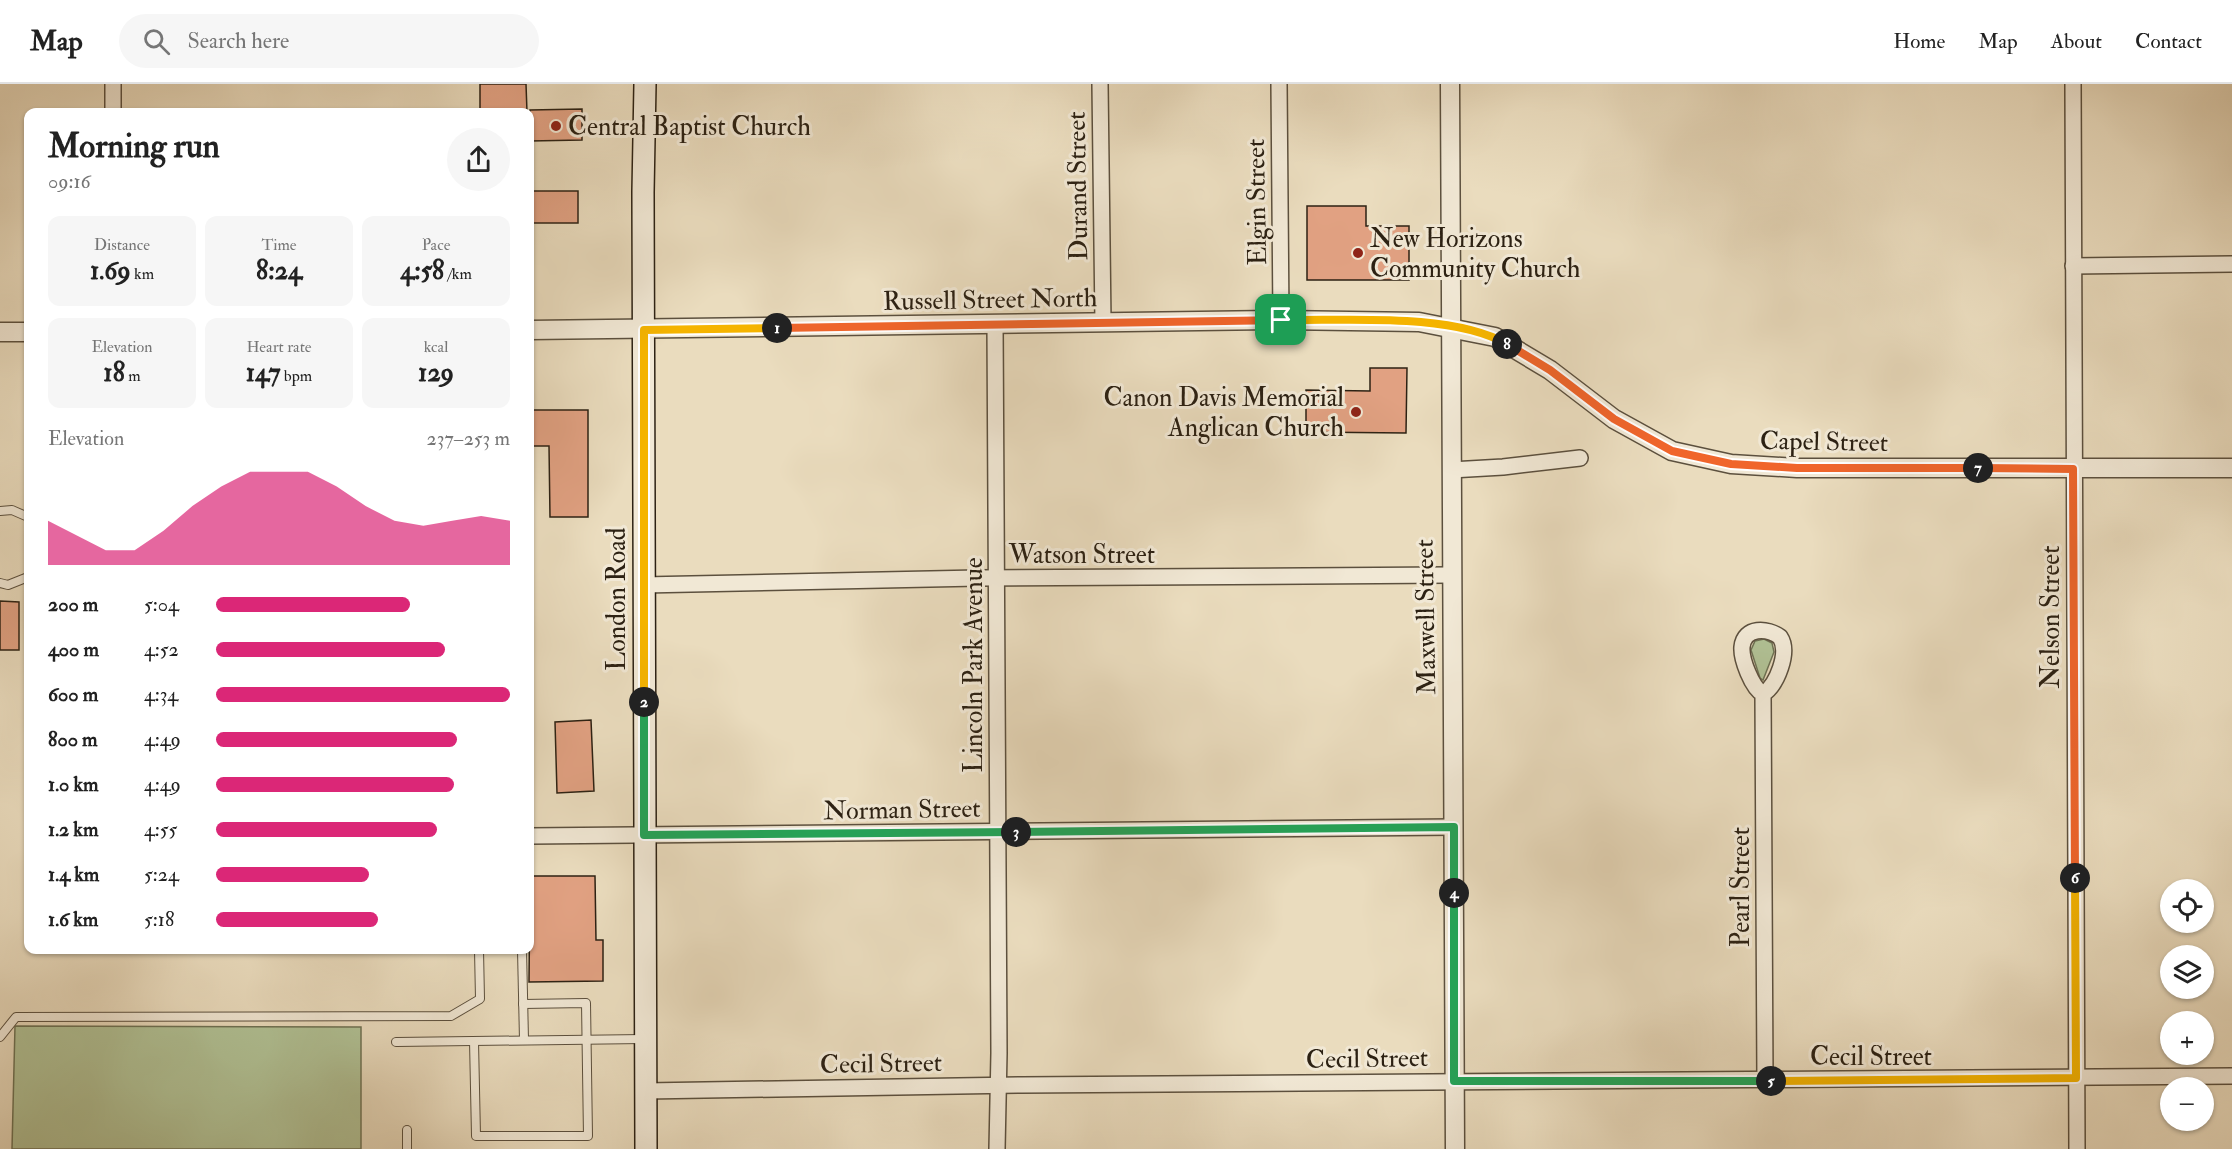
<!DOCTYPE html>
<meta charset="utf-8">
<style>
body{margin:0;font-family:"IM FELL Double Pica",serif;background:#f6f6f6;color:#222;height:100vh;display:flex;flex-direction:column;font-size:22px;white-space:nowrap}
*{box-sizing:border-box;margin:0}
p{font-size:20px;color:#767676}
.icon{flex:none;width:33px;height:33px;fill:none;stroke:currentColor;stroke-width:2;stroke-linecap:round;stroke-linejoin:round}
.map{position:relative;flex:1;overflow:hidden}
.details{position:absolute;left:24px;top:24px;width:510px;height:846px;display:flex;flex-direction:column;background:#fff;border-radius:12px;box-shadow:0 2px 4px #0004}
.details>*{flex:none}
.buttons{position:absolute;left:2160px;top:795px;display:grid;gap:12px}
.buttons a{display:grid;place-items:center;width:54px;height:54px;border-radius:50%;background:#fff;box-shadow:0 2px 4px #0004;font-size:30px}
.pin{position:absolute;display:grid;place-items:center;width:51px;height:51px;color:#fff;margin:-26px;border-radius:12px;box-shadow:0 3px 9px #0006}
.km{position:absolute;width:30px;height:30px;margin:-15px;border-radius:50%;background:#222;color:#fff;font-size:16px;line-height:30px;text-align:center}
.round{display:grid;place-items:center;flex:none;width:63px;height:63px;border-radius:32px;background:#f6f6f6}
.overview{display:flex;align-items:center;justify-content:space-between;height:102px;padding:0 24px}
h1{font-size:33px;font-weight:800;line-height:45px}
.figures{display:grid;grid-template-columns:repeat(3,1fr);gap:9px;height:102px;padding:6px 24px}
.figures div{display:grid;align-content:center;border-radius:12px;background:#f6f6f6;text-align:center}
.figures b{font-size:26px;font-weight:800}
.figures small{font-size:16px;font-weight:400}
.figures p{font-size:16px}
.chart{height:168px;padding:12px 24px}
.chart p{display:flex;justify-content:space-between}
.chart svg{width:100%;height:108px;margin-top:6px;fill:#db2777;opacity:.7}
ul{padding:0 24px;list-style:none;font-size:20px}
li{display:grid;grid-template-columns:96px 72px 1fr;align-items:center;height:45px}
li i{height:15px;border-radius:8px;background:#db2777}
header{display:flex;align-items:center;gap:36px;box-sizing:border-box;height:84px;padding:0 30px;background:#fff;border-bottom:2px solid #e0e0e0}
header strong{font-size:28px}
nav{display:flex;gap:33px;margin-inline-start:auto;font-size:21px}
.search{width:420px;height:54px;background:#f6f6f6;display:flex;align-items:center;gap:15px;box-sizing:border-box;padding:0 21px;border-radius:33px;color:#767676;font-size:22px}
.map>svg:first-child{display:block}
</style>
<header>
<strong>Map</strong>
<div class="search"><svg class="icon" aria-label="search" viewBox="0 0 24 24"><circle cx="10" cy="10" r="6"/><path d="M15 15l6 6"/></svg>Search here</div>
<nav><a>Home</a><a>Map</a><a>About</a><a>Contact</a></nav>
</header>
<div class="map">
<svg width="2232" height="1065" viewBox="0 0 2232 1065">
<rect width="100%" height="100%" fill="#eadcbe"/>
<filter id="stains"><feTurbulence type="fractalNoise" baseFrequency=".00333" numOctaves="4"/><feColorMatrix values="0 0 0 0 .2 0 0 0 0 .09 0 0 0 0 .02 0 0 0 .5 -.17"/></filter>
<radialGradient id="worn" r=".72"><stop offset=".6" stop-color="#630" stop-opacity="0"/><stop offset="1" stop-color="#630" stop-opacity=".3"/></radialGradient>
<g fill="#b1c296" stroke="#6e7254" stroke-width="1.5">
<path d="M1764,555L1772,559L1774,568L1763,596L1760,594L1751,566L1755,557Z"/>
<path d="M15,942L361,943V1065H12Z"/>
</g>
<g fill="#e1a182" stroke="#2c2113" stroke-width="1.5">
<path d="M480,0H526L527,28H480Z"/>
<path d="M582,25V56L530,57V26Z"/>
<rect x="530" y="107" width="48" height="32"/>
<path d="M1307,122H1366V142H1409V196H1307Z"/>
<path d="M1370,284H1407L1406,349L1306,348V306L1370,307Z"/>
<path d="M530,326H588V433H550L549,362H530Z"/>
<path d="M0,517L19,518V566H0Z"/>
<path d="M591,636L594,707L557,709L555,638Z"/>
<path d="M530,792H595L596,856H603V897L529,898Z"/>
</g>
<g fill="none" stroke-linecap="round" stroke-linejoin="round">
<g stroke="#5c503e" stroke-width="10">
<g id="service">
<path d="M0,427L12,426L28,433"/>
<path d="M0,499L8,501L28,493"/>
<path d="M522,866L524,956"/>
<path d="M0,953L16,933L451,932L480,915L479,866"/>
<path d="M474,957L476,1052H588L586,919L523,920"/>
<path d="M396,958L644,955"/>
<path d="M407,1065V1046"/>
</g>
</g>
<g stroke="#5c503e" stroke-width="18">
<g id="minor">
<path d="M113,0V28"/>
<path d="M1100,0L1103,239"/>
<path d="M1279,0L1281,236"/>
<path d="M2073,0L2077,1065"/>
<path d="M2073,182L2232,180"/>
<path d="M995,240L999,969L997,1065"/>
<path d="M1451,386L1503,383L1580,374"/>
<path d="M643,501L978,494L1449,491"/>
<path d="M1763,610C1752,604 1741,575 1742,563C1744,542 1768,544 1780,553C1790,568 1777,601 1763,610L1765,997"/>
<path d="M530,752L1454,743"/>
<path d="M646,1007L1022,1001L2232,992"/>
</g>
</g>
<g stroke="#5c503e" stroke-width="21">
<g id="tertiary">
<path d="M1450,0C1451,355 1452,710 1455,1065"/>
<path d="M530,246L1281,236L1419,238L1495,253L1550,286L1614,335L1672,367L1731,380L1797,384H2232"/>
<path d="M0,248H28"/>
</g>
</g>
<g stroke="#2c2113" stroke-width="24">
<path id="secondary" d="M645,0L643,108L646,1065"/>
</g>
<use href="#service" stroke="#f1e8d5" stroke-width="8"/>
<use href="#minor" stroke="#f1e8d5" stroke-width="15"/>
<use href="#tertiary" stroke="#f1e8d5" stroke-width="18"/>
<use href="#secondary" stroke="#f1e8d5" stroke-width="21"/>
</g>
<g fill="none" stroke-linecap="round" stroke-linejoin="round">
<g stroke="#fff" stroke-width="12">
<path id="split-1" d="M777,244L1281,236"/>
</g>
<g stroke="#fff" stroke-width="12">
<path id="split-2" d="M644,618V246L777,244"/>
</g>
<g stroke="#fff" stroke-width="12">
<path id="split-3" d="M644,618V751L1016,748"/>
</g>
<g stroke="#fff" stroke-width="12">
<path id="split-4" d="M1016,748L1454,743V809"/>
</g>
<g stroke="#fff" stroke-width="12">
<path id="split-5" d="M1454,809V997H1771"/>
</g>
<g stroke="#fff" stroke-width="12">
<path id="split-6" d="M1771,997L2076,994L2075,794"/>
</g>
<g stroke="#fff" stroke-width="12">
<path id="split-7" d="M1978,384L2073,385L2075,794"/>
</g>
<g stroke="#fff" stroke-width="12">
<path id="split-8" d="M1507,260L1550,286L1614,335L1672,367L1731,380L1797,384H1978"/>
</g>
<g stroke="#fff" stroke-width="12">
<path id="split-9" d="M1281,236C1346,237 1451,228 1507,260"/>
</g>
<use href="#split-1" stroke="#f0652b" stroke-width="8"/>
<use href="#split-2" stroke="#f5b400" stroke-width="8"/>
<use href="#split-3" stroke="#22a559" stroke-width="8"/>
<use href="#split-4" stroke="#22a559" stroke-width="8"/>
<use href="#split-5" stroke="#22a559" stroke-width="8"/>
<use href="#split-6" stroke="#f5b400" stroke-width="8"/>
<use href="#split-7" stroke="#f0652b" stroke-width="8"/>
<use href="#split-8" stroke="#f0652b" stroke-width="8"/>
<use href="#split-9" stroke="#f5b400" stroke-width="8"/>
</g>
<g fill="#8f2418" stroke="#f1e8d5" stroke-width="2">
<circle cx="556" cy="42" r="6"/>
<circle cx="1358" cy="169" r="6"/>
<circle cx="1356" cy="328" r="6"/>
</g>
<g text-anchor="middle" stroke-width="6" stroke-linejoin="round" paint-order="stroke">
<g font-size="26" fill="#2c2113" stroke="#f1e8d5" text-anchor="start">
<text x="568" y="51">Central Baptist Church</text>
<text x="1370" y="163">New Horizons<tspan x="1370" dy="30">Community Church</tspan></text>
<text x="1344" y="322" text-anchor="end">Canon Davis Memorial<tspan x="1344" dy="30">Anglican Church</tspan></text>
</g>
<g font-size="26" fill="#2c2113" stroke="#f1e8d5">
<text transform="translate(1077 102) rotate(-91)" y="9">Durand Street</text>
<text transform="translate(1256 118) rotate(-91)" y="9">Elgin Street</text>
<text transform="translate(990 215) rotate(-1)" y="9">Russell Street North</text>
<text transform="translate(1824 357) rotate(1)" y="9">Capel Street</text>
<text x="1082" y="479">Watson Street</text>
<text transform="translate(616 515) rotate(-90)" y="9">London Road</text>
<text transform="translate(1425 533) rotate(-91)" y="9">Maxwell Street</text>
<text transform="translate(2050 533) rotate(-90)" y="9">Nelson Street</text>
<text transform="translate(973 581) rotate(-90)" y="9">Lincoln Park Avenue</text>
<text transform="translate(902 725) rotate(-1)" y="9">Norman Street</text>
<text transform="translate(1740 803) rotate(-90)" y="9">Pearl Street</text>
<text x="1871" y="981">Cecil Street</text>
<text transform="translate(1367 974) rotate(-1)" y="9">Cecil Street</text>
<text transform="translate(881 979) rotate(-1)" y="9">Cecil Street</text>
</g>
</g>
<rect width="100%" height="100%" filter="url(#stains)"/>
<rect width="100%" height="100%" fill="url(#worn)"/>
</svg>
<div class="buttons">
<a><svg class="icon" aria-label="locate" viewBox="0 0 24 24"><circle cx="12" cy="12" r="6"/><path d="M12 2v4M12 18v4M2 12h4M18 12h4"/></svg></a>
<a><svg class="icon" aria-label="layers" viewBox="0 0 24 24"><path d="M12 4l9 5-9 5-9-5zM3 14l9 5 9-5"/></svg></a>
<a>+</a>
<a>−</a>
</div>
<div class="pin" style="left:1281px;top:236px;background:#1e9e55"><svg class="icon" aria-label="arrive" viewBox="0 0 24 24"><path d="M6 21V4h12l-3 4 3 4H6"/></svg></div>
<b class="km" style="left:777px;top:244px">1</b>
<b class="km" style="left:644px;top:618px">2</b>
<b class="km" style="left:1016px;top:748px">3</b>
<b class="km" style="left:1454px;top:809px">4</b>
<b class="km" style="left:1771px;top:997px">5</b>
<b class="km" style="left:2075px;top:794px">6</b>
<b class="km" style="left:1978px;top:384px">7</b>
<b class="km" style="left:1507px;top:260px">8</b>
<section class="details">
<div class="overview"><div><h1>Morning run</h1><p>09:16</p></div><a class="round"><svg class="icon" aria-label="share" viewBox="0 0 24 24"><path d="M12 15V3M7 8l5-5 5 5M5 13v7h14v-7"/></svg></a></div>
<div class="figures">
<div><p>Distance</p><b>1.69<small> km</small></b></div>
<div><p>Time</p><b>8:24</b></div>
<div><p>Pace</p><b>4:58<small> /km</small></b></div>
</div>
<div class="figures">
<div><p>Elevation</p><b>18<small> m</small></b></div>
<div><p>Heart rate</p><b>147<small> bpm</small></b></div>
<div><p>kcal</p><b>129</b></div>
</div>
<div class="chart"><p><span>Elevation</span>237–253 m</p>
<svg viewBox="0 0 160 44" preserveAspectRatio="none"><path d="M0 44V26L10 32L20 38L30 38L40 30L50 20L60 12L70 6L80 6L90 6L100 12L110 20L120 26L130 28L140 26L150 24L160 26V44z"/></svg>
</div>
<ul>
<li><b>200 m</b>5:04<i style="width:66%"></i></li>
<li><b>400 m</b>4:52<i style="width:78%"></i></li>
<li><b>600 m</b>4:34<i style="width:100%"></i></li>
<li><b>800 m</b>4:49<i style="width:82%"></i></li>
<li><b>1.0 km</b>4:49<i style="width:81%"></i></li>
<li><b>1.2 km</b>4:55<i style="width:75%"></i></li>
<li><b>1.4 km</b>5:24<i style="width:52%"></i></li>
<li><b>1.6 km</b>5:18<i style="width:55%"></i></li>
</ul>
</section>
</div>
